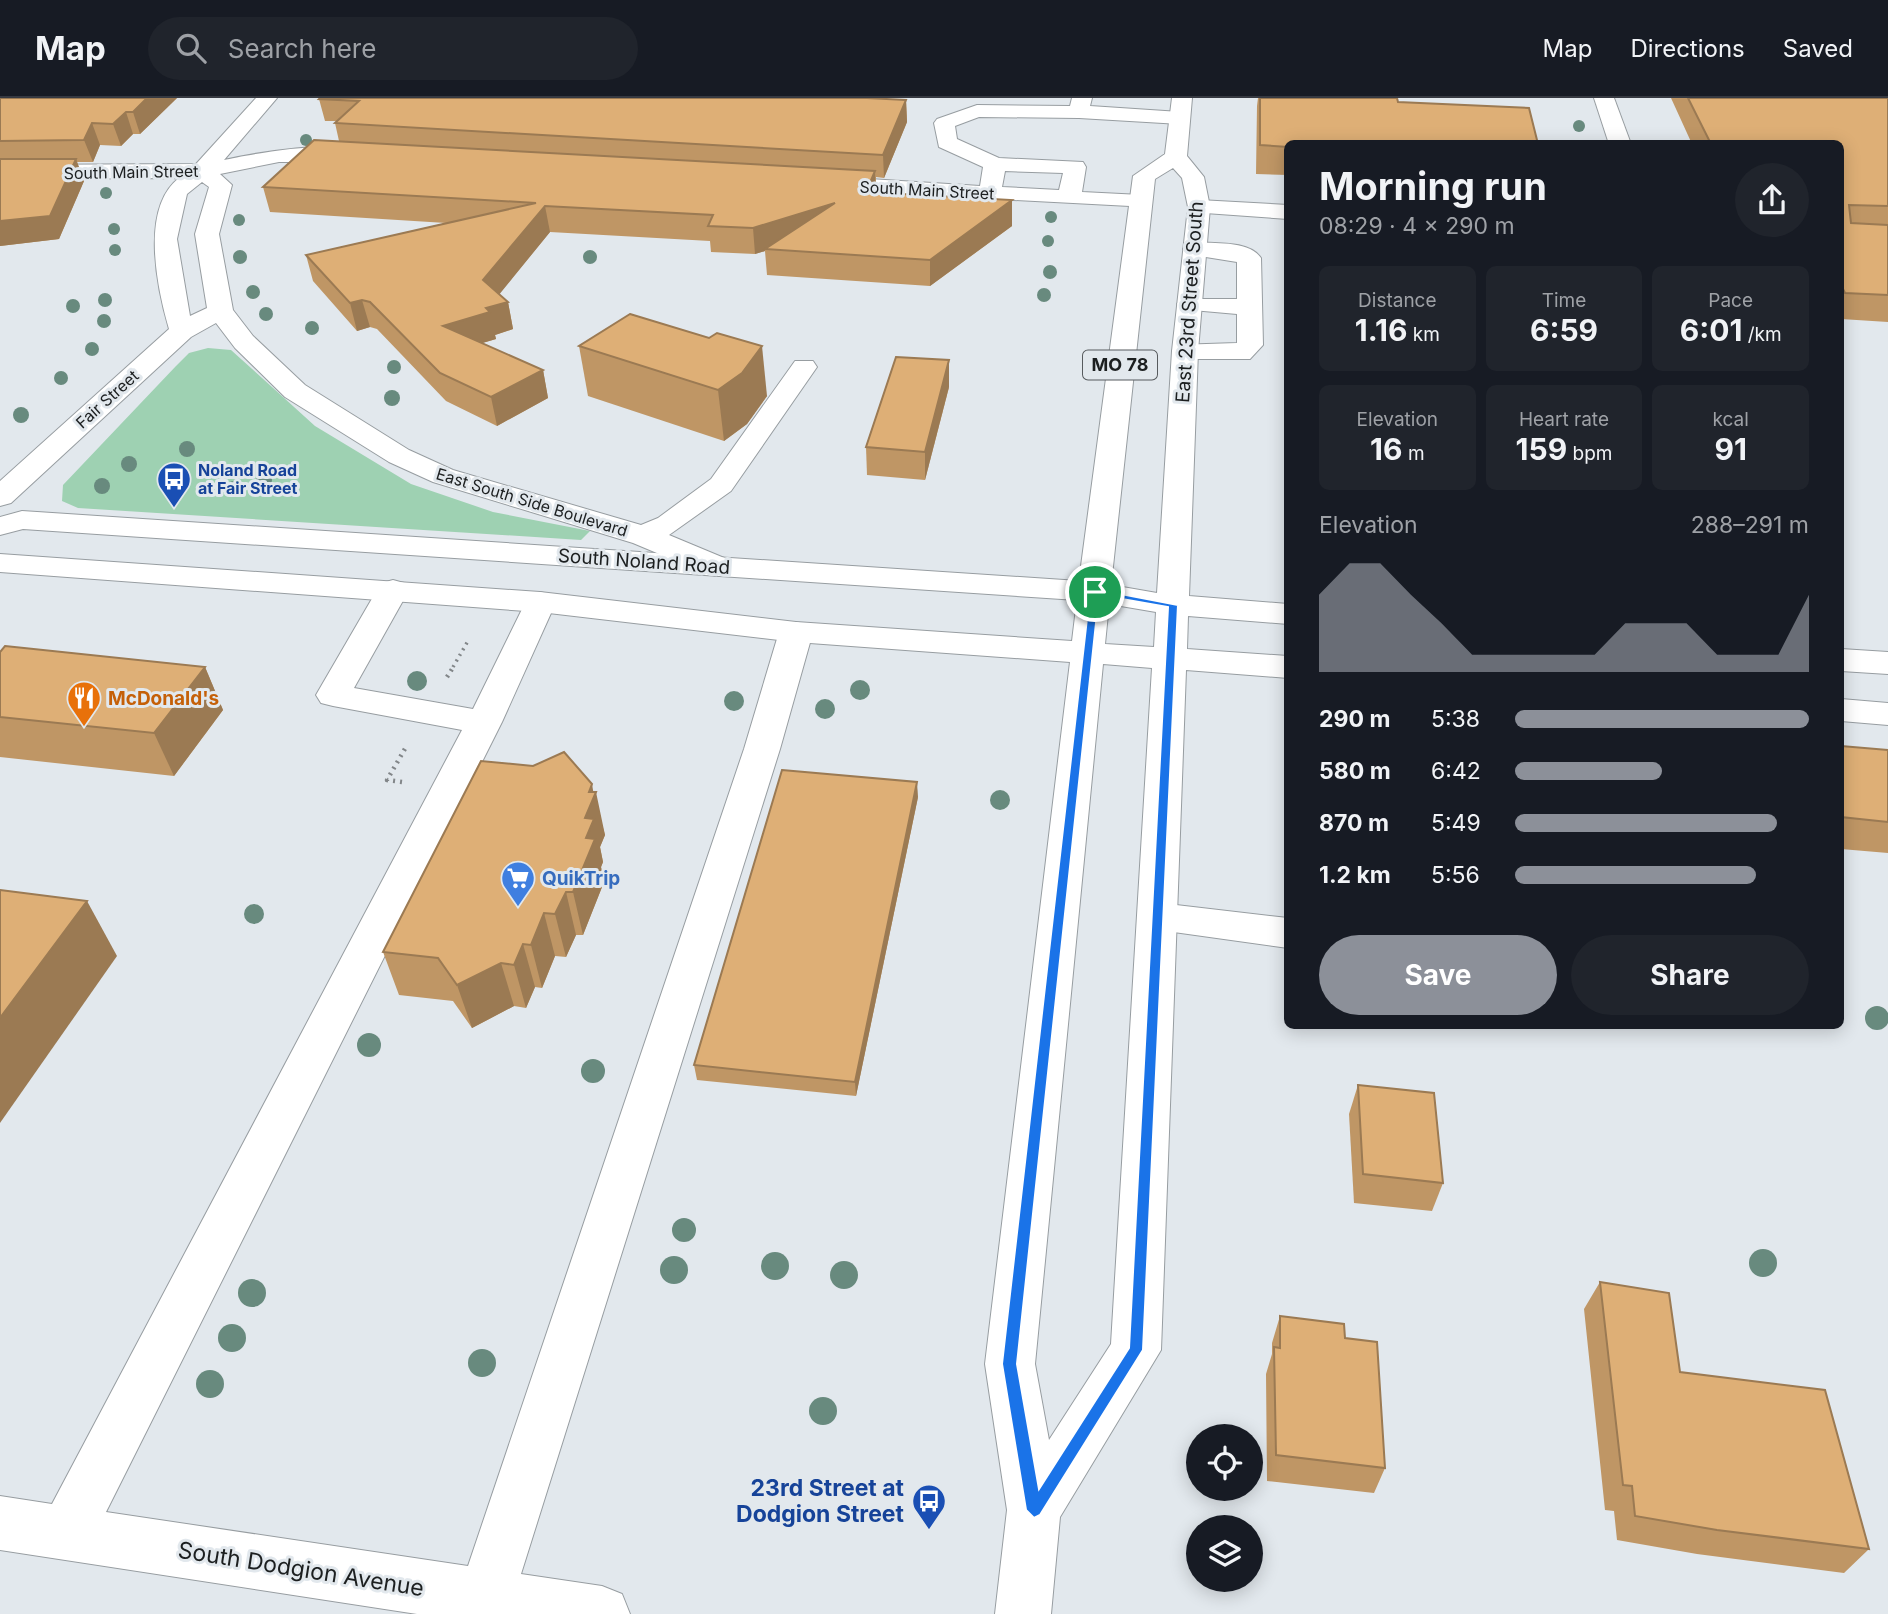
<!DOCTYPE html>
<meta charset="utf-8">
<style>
body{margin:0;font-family:Inter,sans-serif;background:#20242c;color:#f1f3f6;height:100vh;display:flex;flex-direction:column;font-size:26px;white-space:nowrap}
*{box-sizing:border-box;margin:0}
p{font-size:23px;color:#9ea1a6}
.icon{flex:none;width:38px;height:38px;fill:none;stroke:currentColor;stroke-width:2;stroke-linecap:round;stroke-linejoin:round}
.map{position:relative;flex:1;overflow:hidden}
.sheet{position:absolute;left:1284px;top:42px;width:560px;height:889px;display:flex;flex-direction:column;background:#171b24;border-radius:10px;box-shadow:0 4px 18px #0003}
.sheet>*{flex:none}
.fabs{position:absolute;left:1186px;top:1326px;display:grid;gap:14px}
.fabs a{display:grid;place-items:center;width:77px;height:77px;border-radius:50%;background:#171b24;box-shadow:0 4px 18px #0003;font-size:35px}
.pin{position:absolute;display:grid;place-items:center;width:60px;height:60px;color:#fff;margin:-30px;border:4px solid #fff;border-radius:50%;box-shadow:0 2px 7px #0007}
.round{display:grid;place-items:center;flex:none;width:74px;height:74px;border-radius:37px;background:#20242c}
.summary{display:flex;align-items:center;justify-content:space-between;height:119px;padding:0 35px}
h1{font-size:38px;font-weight:700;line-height:52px}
.figures{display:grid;grid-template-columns:repeat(3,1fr);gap:10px;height:119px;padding:7px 35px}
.figures div{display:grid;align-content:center;border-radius:10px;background:#20242c;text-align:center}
.figures b{font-size:30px;font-weight:700}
.figures small{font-size:19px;font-weight:400}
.figures p{font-size:19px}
.chart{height:196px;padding:14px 35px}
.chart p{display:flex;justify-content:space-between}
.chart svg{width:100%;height:126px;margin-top:7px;fill:#8c9099;opacity:.7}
.primary-button{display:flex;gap:14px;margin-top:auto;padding:14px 35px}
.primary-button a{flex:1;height:80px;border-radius:42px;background:#8c9099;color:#fff;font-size:28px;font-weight:700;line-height:80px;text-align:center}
.primary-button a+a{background:#20242c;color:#f1f3f6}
ul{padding:0 35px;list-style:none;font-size:23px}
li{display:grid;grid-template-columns:112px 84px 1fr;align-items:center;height:52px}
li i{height:18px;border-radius:9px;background:#8c9099}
header{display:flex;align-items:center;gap:42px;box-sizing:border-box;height:98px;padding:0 35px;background:#171b24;border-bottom:2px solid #363941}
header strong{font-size:33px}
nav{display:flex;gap:38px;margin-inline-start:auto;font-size:24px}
.search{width:490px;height:63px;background:#20242c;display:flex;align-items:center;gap:18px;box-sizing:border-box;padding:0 24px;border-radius:38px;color:#9ea1a6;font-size:26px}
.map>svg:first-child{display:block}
</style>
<header>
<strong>Map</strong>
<div class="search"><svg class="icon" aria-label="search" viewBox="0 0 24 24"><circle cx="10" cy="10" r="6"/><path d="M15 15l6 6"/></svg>Search here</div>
<nav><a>Map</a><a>Directions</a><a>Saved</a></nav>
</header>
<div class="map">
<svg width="1888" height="1516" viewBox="0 0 1888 1516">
<rect width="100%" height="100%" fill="#e2e8ed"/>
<path fill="#9ed1b2" d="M208,250L231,252L315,328L411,386L493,414L590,433L581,442L78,410L62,403L63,387L176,268L189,255Z"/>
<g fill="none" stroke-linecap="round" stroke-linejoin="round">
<g stroke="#979da1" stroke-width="2">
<g id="minor">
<path d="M256,0H277L224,62C246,57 348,38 361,57L350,64H279L220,76L232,87L219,136L233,212L253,238L305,287L409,352L453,372L641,427L658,420L711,381L795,263H813L817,269L731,393L669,437L729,462L734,469L729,476L718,478L707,476L633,445L433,384L389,364L285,299L235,250L216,225L191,239L11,405L0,408V383L169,231C157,190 140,110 179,80L0,81V67L196,66ZM202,84L209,89L195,136L207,210L190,218L177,141L187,96Z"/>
<path d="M1072,0H1092L1090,8L1180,14L1190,20L1180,26L1079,20L979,19L955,28L957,41L999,60L1083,64L1086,69L1082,94L1141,97L1149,99L1152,104L1149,109L822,92L811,85L822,78L980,88L983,69L939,49L934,25L937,21L977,7L1070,8ZM1005,73L1063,75L1059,92L1002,89Z"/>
<path d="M1594,0H1614L1631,46H1609Z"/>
<path d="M1199,102L1288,107V121L1191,114L1188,109L1191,104Z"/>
<path d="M1195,144C1214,146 1249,142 1261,160L1263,247L1250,261H1185L1176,259L1172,253L1176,247L1237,245V216L1181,211L1177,206L1181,201H1237V164L1187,156L1183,151L1187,146Z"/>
<path d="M393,482L404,485L409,492L354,590L473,611L529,497L540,494L551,497L556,504L502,624L106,1414L468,1468L744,651L779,534L784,527L796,524L808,527L813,534L780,651L521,1476L602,1488L622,1496L630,1516H417L0,1452V1398L52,1406L462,632L333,608L321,605L316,597L377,492L382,485Z"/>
<path d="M1159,805L1288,820V850L1145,830L1139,820L1145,810Z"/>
</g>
</g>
<g stroke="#979da1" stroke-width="2">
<g id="major">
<path d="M1172,0H1192L1187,58L1204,79L1210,109L1198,253L1189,498L1288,506V526L1188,518L1187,551L1288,558V580L1186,572L1161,1252L1060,1419L1051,1516H995L1007,1412L985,1266L1070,564L796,544L540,514L0,474V456L540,494L796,524L1072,543L1077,502L23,431L0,437V419L22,413L1079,483L1133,78L1165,56ZM1173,70L1182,80L1188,109L1172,253L1157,495L1111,487L1155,81ZM1109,506L1156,514L1154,549L1105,546ZM1103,566L1152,570L1111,1246L1049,1342L1035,1266Z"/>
<path d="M1841,551L1888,554V576L1841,573Z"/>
<path d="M1841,601L1888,605V627L1841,623Z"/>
</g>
</g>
<path stroke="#828689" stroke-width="3.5" stroke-dasharray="2 4.5" stroke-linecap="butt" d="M453,569L468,543"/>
<g stroke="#828689" stroke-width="4.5" stroke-dasharray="2 5" stroke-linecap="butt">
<path d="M447,579L454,568"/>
<path d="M402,684L387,682L406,649"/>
</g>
<use href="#minor" fill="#fff" fill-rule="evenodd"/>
<use href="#major" fill="#fff" fill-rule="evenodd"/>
</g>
<g fill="#688a7e">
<circle cx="1579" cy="28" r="6"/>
<circle cx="306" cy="42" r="6"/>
<circle cx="106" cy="95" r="6"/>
<circle cx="1051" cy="119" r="6"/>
<circle cx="239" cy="122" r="6"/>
<circle cx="114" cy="131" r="6"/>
<circle cx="1048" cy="143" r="6"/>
<circle cx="115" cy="152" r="6"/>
<circle cx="240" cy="159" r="7"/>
<circle cx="590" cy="159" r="7"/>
<circle cx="1050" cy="174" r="7"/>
<circle cx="253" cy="194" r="7"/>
<circle cx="1044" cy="197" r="7"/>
<circle cx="105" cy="202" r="7"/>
<circle cx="73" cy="208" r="7"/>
<circle cx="266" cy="216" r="7"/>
<circle cx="104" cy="223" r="7"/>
<circle cx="312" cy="230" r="7"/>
<circle cx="92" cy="251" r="7"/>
<circle cx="394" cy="269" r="7"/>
<circle cx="61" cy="280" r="7"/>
<circle cx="392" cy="300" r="8"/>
<circle cx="21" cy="317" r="8"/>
<circle cx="187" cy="351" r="8"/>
<circle cx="129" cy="366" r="8"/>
<circle cx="264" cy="382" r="8"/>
<circle cx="102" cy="388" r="8"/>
<circle cx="234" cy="391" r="8"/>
<circle cx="417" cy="583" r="10"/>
<circle cx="860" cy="592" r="10"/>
<circle cx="734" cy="603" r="10"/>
<circle cx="825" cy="611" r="10"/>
<circle cx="1000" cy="702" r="10"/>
<circle cx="254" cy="816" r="10"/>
<circle cx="1877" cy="920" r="12"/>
<circle cx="369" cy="947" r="12"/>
<circle cx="593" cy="973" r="12"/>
<circle cx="684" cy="1132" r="12"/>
<circle cx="1763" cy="1165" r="14"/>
<circle cx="775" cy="1168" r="14"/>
<circle cx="674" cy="1172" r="14"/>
<circle cx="844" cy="1177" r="14"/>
<circle cx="252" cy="1195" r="14"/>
<circle cx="232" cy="1240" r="14"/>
<circle cx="482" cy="1265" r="14"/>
<circle cx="210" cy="1286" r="14"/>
<circle cx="823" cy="1313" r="14"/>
</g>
<g fill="#bf9665">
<path d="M0,0H177L140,36H133L121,48L100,47L93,64H77L84,83L59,141L0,148Z"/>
<path d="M1258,0H1397L1288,46V77L1256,76L1257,8Z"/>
<path d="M1671,0H1888V224L1841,221V46H1692Z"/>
<path d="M319,1L906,2L907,24L884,80L876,79V95L1012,102V128L930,188L767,177L765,153L755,156L711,154L710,143L550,134L499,196L508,204L513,231L495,237L496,241L482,245L543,272L548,300L497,328L446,303L377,231L370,229L357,233L313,183L306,157L446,125L270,114L263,89L339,43L335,25L337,23H325Z"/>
<path d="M709,240L767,298L747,326L724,343L588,298L579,248Z"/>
<path d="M949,289L925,382L867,377L866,349Z"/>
<path d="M0,554L205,569L223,612L174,678L0,659Z"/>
<path d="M1841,648L1888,652V755L1841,751Z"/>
<path d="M593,694L605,737L600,749L603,764L601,769L604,784L583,837H576L566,859L555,858L542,890L535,889L526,910L514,908L472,930L453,903L399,897L383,854Z"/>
<path d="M918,699L856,998L697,982L694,967Z"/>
<path d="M1358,987L1443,1085L1432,1113L1354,1105L1349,1016Z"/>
<path d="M1600,1184L1680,1274L1869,1451L1844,1475L1697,1456L1617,1442L1614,1413L1605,1412L1584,1211Z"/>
<path d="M1280,1218L1345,1240L1385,1370L1374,1395L1267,1383L1266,1276L1272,1256V1245Z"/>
</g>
<g fill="#9b7a53">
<path d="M147,0H177L140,36L133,14Z"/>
<path d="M906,2L907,24L884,80L883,57Z"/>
<path d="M126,14L133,36L121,48L113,26Z"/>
<path d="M92,25L100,47L93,64L84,42Z"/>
<path d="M76,61L84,83L59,141L0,148V123Z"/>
<path d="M875,73L876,98L866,94Z"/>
<path d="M1012,102V128L930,188V162Z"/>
<path d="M835,105L765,151V153L755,156L753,130Z"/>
<path d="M545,108L550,134L489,209L483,182Z"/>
<path d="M362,202L370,229L357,233L350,205Z"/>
<path d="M508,204L513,231L495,237L496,241L449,255L443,228L486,210Z"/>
<path d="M762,248L767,298L747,326L724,343L718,292Z"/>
<path d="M949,262V289L925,382V354Z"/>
<path d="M543,272L548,300L497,328L491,299Z"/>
<path d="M205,569L223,612L174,678L154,635Z"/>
<path d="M917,684L918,699L856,998L855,984Z"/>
<path d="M592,686L594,698L596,694L605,737L600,749L603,764L601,769L604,784L583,837L573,794L589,694Z"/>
<path d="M566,794L576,837L566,859L555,816Z"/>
<path d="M87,803L117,858L0,1025V920Z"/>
<path d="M544,815L555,858L542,890L531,847Z"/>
<path d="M523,846L535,889L526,910L514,867Z"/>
<path d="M501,865L514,908L472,930L457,887Z"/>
</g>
<g fill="#deaf76" stroke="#9b7a53" stroke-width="2">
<path d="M0,0H147L133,14H126L113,26L92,25L84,42L0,43Z"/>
<path d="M320,0H867L906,2L883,57L335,25L359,3L319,1Z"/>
<path d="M1260,0H1397L1398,4L1529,10L1538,46H1288V49L1260,47Z"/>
<path d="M1688,0H1888V108L1849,107L1851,125L1888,127V197L1845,195L1841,187V46H1711Z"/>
<path d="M314,42L875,73L866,94L1012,102L930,162L765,151L835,105L753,130L708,128L713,117L545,108L483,182L508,204L486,210L490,214L443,228L543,272L491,299L440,275L370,204L362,202L350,205L306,157L536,105L263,89Z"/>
<path d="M0,61H76L50,118L0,123Z"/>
<path d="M630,216L709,240L717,235L762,248L742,275L718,292L579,248Z"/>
<path d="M896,259L949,262L925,354L866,349Z"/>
<path d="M5,548L205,569L154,635L0,619V554Z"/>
<path d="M1841,648L1888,652V724L1841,719Z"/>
<path d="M564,654L592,686L589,694H596L585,720L594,721L586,740L595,741L573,794H566L555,816L544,815L531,847L523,846L514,867L501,865L457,887L438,860L383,854L481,663L533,668Z"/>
<path d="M782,672L917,684L855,984L694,967Z"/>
<path d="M0,792L87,803L0,920Z"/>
<path d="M1358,987L1434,995L1443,1085L1363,1076Z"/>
<path d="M1600,1184L1669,1195L1680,1274L1825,1292L1869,1451L1717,1432L1635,1418L1632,1388L1623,1387Z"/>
<path d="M1280,1218L1344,1226L1345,1240L1377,1244L1385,1370L1276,1357L1274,1249L1280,1250Z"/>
</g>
<path fill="#1a73e8" stroke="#fff" stroke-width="2" fill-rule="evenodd" d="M1095,491L1178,507L1143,1252L1040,1417L1034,1420L1026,1412L1002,1266L1090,494ZM1099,497L1168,509L1129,1250L1039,1391L1017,1266Z"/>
<defs>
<g id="bus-pin" transform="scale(1.75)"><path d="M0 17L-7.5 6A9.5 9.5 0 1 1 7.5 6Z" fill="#1a4fb4" stroke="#e2e8ed"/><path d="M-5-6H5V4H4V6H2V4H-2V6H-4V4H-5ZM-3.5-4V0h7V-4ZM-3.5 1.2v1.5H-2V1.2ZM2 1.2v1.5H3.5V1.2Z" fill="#fff"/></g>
<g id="restaurant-pin" transform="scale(1.75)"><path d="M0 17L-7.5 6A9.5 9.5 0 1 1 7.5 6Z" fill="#e8710a" stroke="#e2e8ed"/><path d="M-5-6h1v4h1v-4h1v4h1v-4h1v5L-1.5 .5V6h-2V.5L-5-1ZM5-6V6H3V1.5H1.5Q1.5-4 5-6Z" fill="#fff"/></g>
<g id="supermarket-pin" transform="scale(1.75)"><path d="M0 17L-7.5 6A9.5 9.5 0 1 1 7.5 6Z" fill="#3f7fe0" stroke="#e2e8ed"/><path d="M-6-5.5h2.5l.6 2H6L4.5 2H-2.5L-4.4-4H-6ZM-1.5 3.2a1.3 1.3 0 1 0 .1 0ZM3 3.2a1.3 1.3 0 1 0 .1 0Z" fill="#fff"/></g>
</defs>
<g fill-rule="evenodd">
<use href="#bus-pin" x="174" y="381"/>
<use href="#restaurant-pin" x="84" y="600"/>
<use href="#supermarket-pin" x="518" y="780"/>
<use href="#bus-pin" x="929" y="1403"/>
</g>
<g text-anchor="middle" stroke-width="6" stroke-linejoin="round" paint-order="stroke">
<g font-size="16" fill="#1c1f20" stroke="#e2e8ed">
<text transform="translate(131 74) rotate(-1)" y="6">South Main Street</text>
<text transform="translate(927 92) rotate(3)" y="6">South Main Street</text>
<text transform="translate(107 301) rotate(-42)" y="6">Fair Street</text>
<text transform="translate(532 404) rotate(17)" y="6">East South Side Boulevard</text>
</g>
<g font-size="16" font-weight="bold" fill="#164399" stroke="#e2e8ed" text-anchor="start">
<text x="198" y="378">Noland Road<tspan x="198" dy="18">at Fair Street</tspan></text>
</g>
<rect fill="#e2e8ed" stroke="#575b5e" stroke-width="2" x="1083" y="252.5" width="74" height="29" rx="5"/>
<g font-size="18" font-weight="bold" fill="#1c1f20">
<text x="1120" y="273">MO 78</text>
</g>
<g font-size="19" fill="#1c1f20" stroke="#e2e8ed">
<text transform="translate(1189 204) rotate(-86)" y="7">East 23rd Street South</text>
<text transform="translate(644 463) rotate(4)" y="7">South Noland Road</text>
</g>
<g font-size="19" font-weight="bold" fill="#c56008" stroke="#e2e8ed" text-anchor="start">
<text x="108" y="607">McDonald's</text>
</g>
<g font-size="19" font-weight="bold" fill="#366cbe" stroke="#e2e8ed" text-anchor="start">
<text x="542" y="787">QuikTrip</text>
</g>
<g font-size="23" font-weight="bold" fill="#164399" stroke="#e2e8ed" text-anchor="end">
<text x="904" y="1398">23rd Street at<tspan x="904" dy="26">Dodgion Street</tspan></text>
</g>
<g font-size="23" fill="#1c1f20" stroke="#e2e8ed">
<text transform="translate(301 1471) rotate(9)" y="8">South Dodgion Avenue</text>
</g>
</g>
</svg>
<div class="fabs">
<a><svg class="icon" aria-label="locate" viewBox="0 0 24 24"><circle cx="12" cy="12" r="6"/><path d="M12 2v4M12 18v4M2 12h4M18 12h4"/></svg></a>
<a><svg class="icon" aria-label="layers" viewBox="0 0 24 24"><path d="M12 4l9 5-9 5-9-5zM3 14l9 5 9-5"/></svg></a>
</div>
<div class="pin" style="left:1095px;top:494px;background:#1e9e55"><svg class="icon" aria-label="arrive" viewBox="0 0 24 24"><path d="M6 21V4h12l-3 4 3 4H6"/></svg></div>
<section class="sheet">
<div class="summary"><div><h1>Morning run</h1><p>08:29 · 4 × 290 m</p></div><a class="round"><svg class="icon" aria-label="share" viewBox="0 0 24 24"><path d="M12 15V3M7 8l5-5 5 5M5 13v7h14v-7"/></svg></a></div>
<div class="figures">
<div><p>Distance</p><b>1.16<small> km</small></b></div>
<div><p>Time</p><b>6:59</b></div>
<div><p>Pace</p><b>6:01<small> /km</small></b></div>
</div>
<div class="figures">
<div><p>Elevation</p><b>16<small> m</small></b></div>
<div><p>Heart rate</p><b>159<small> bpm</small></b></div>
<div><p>kcal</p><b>91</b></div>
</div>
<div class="chart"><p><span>Elevation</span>288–291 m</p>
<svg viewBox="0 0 160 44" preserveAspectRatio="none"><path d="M0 44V17L10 6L20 6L30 17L40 27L50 38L60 38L70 38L80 38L90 38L100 27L110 27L120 27L130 38L140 38L150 38L160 17V44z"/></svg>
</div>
<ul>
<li><b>290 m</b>5:38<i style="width:100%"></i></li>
<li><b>580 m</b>6:42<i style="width:50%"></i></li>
<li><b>870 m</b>5:49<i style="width:89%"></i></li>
<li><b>1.2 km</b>5:56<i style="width:82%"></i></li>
</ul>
<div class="primary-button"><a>Save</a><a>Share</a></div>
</section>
</div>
